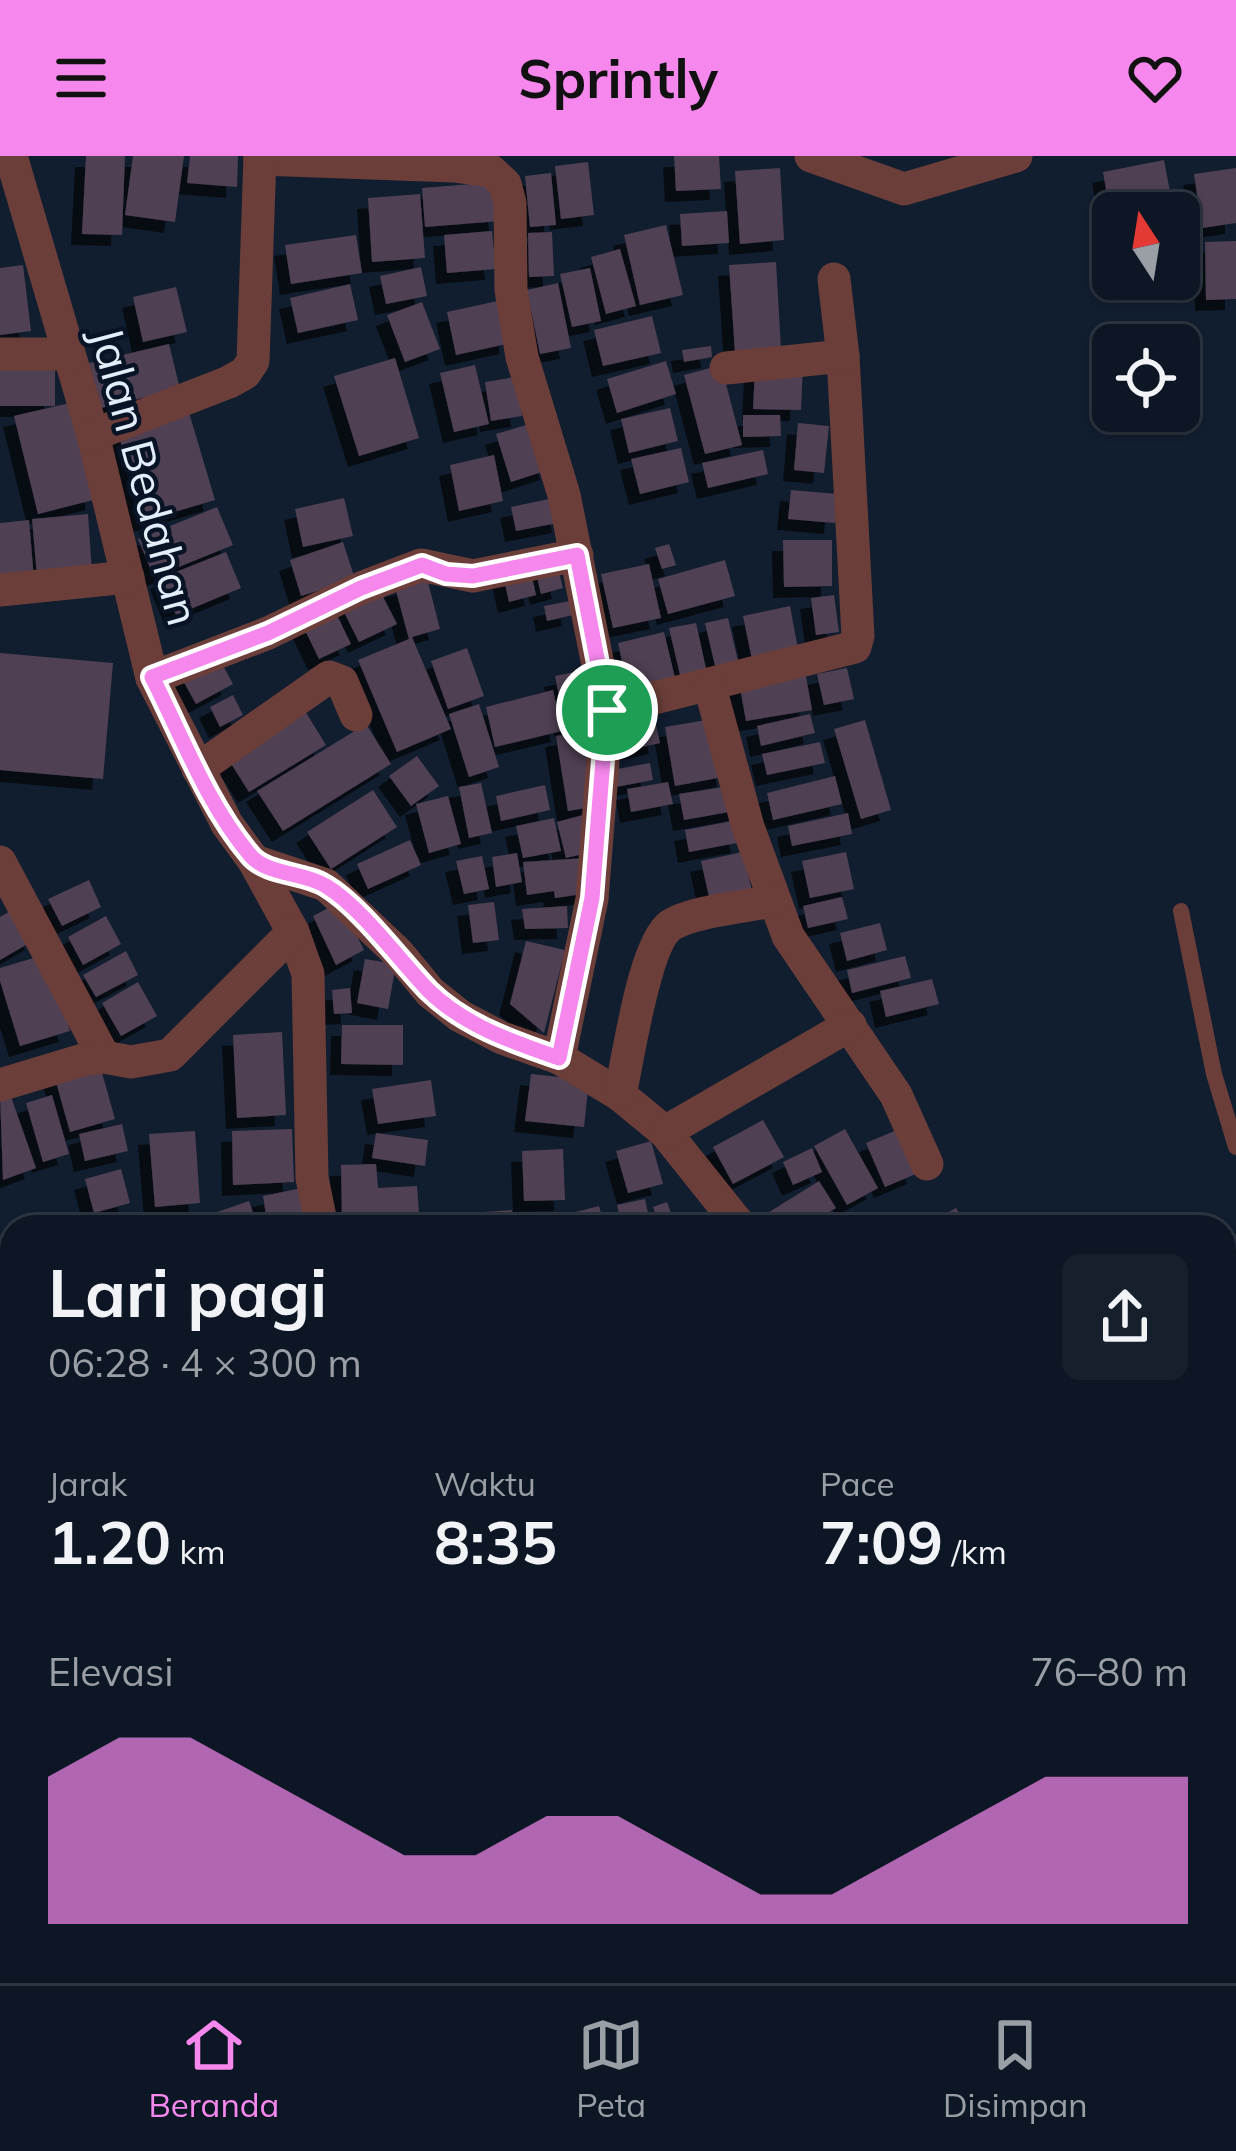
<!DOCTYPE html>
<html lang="id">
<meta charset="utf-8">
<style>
body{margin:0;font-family:Mulish,sans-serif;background:#161f2c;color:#f1f3f6;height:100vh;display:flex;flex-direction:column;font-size:45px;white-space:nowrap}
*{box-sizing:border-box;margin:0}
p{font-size:39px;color:#9a9fa6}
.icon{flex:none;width:66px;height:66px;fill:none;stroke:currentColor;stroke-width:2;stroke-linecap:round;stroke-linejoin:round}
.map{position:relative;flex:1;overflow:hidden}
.panel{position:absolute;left:0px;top:1059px;width:1236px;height:768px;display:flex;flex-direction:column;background:#0d1624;border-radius:36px 36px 0 0;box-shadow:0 3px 9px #0004,0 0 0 3px #2d3541}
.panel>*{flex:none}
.needle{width:78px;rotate:348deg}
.controls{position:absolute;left:1092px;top:36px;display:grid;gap:24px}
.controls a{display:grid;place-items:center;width:108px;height:108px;border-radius:18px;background:#0d1624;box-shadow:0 3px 9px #0004,0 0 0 3px #2d3541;font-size:60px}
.pin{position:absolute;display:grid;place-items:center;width:102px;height:102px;color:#fff;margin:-51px;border:6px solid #fff;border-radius:50%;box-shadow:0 3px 12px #0007}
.round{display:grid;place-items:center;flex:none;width:126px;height:126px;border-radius:18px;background:#161f2c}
.overview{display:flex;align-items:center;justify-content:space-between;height:204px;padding:0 48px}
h1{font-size:66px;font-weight:700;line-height:90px}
.metrics{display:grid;grid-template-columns:repeat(3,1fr);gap:18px;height:204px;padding:12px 48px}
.metrics div{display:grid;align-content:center}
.metrics b{font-size:60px;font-weight:700}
.metrics small{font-size:33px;font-weight:400}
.metrics p{font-size:33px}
.chart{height:336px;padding:24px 48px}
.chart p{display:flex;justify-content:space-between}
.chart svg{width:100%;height:216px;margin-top:12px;fill:#f688ed;opacity:.7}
header{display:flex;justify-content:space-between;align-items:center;height:156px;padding:0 48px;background:#f688ed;color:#111;font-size:54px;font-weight:700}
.tabs{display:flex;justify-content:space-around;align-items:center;height:168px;border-top:3px solid #2d3541;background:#0d1624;font-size:33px;color:#9a9fa6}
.tabs a{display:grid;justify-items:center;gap:6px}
.tabs .selected{color:#f688ed}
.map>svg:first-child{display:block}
</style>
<header><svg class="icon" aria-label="menu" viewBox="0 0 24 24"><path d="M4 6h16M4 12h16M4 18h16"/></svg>Sprintly<svg class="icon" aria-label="heart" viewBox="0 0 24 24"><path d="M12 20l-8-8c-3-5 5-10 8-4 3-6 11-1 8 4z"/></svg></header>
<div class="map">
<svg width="1236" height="1827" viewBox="0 0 1236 1827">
<defs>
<filter id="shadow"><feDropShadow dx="-11" dy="11" stdDeviation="0" flood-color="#0009"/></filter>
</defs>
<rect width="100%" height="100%" fill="#111e30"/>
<g fill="#4f3f53" filter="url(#shadow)">
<path d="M86,0H125L122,79L82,78Z"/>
<path d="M133,0H184L175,66L125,59Z"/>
<path d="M190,0H238L237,31L187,27Z"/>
<path d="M674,0H719L721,33L676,35Z"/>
<path d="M1164,4L1174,57H1110L1103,16Z"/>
<path d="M588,6L594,59L561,63L555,10Z"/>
<path d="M780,12L784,84L740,88L735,15Z"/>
<path d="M1236,12V67L1202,72L1194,18Z"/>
<path d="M551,17L556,69L530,71L525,20Z"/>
<path d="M497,26L500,65L425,71L422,32Z"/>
<path d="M420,38L425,102L372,106L368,42Z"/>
<path d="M727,55L729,87L682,90L680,58Z"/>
<path d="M666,69L683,139L640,149L624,79Z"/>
<path d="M492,75L496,113L447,117L444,79Z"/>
<path d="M552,76L554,120L529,121L528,77Z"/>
<path d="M356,79L362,117L291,128L285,89Z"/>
<path d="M1236,85V143L1206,144L1205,86Z"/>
<path d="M620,93L636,150L606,158L591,101Z"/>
<path d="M776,106L781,193L735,196L729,109Z"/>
<path d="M23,109L31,175L0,179V112Z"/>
<path d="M421,111L427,140L386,148L380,120Z"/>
<path d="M590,112L601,165L572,171L560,118Z"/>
<path d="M558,127L571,192L540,198L527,134Z"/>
<path d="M350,128L358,164L298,177L290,142Z"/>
<path d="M176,131L187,176L143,186L133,141Z"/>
<path d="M502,144L511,187L456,199L447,156Z"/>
<path d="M422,146L440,193L405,206L387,159Z"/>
<path d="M652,160L661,197L603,210L594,174Z"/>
<path d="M169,188L180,233L101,252L89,207Z"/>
<path d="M711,190L712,201L684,206L682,194Z"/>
<path d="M395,202L419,282L359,300L334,220Z"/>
<path d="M666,205L676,238L617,257L607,223Z"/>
<path d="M55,206V250H0V207Z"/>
<path d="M803,208L801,254L753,253L755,212Z"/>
<path d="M475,209L489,268L454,276L440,217Z"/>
<path d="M721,209L742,289L705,298L684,219Z"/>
<path d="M516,221L522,260L491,265L485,226Z"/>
<path d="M74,246L97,343L38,358L14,260Z"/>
<path d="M670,252L678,285L629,297L621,263Z"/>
<path d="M188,253L215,344L144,365L117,274Z"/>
<path d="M743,259H780L781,280L743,281Z"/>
<path d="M536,266L551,313L511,326L496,278Z"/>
<path d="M798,267L829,270L824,317L794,314Z"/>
<path d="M681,292L689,326L640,338L631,303Z"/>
<path d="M763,294L768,318L708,332L702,307Z"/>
<path d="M494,299L503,345L459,355L450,309Z"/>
<path d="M791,334L838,338L835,367L788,363Z"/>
<path d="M558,341L563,366L516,375L511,351Z"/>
<path d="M344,342L353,380L303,391L295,353Z"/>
<path d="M217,351L233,389L154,421L138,383Z"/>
<path d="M88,358L92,416L37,421L32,363Z"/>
<path d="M29,364L34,423L0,426V367Z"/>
<path d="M783,384H832V430L784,431Z"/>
<path d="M343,386L355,423L301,440L290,404Z"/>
<path d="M669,388L676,409L662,413L655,392Z"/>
<path d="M226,396L241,432L176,459L161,422Z"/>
<path d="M725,404L735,440L668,458L658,423Z"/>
<path d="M557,408L563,432L541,438L535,413Z"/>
<path d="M649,408L661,462L613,472L601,418Z"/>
<path d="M530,412L536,439L509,446L503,419Z"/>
<path d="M427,422L440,473L412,481L451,573L397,596L358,504L409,483L395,431Z"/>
<path d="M377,429L397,468L359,486L340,448Z"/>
<path d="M834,439L839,476L816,479L811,442Z"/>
<path d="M570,445L573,459L547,465L544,450Z"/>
<path d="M790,450L800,504L754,513L743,460Z"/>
<path d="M333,451L351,488L319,503L301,466Z"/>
<path d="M728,462L739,509L716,514L705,467Z"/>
<path d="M696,467L707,517L681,523L669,472Z"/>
<path d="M664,476L676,526L629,537L618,487Z"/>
<path d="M467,492L484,540L448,553L431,505Z"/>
<path d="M0,497L113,507L103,623L0,614Z"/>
<path d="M218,500L233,528L196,548L181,521Z"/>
<path d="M593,512L604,561L565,570L555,520Z"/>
<path d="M847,512L854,543L824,549L817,518Z"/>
<path d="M805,515L812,554L746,565L739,526Z"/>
<path d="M553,534L562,575L495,591L486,551Z"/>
<path d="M233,539L243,559L220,571L210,551Z"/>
<path d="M479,548L499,611L469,621L449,558Z"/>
<path d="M302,550L326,589L249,636L225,598Z"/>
<path d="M810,558L815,577L761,590L757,570Z"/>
<path d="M654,560L660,587L611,598L605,571Z"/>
<path d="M718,562L728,620L675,630L665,571Z"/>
<path d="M865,564L891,654L861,663L834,573Z"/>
<path d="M366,568L391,608L283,675L257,635Z"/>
<path d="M587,575L598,650L568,655L556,580Z"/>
<path d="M820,586L825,607L767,619L762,598Z"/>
<path d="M417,600L439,630L411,650L389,620Z"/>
<path d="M650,607L653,624L616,631L612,614Z"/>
<path d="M835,620L842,648L773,664L767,637Z"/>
<path d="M668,626L673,648L631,656L627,633Z"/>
<path d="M481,627L492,677L469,682L459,631Z"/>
<path d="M545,629L550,654L501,665L496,640Z"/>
<path d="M736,629L740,654L684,664L679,638Z"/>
<path d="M373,634L397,671L331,713L307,676Z"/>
<path d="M448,640L461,688L429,697L416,648Z"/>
<path d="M848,657L852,678L792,690L788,670Z"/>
<path d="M583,659L592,696L566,702L557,666Z"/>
<path d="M554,662L561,695L523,702L516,670Z"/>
<path d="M737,664L742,686L689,696L685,674Z"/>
<path d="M410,684L421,709L368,733L357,708Z"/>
<path d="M743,696L754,744L712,754L701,705Z"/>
<path d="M846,696L854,733L810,742L802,705Z"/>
<path d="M517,697L522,726L496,731L492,701Z"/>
<path d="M482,700L489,733L464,738L456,705Z"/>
<path d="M586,702L590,737L555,742L554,735L527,739L523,706Z"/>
<path d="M89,724L101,751L62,770L48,743Z"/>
<path d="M842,741L848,763L808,772L803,750Z"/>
<path d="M340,746L364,794L336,809L313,760Z"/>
<path d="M494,746L499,784L473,787L468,749Z"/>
<path d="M567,750L568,772L525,773L522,753Z"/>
<path d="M17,751L36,783L0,804V761Z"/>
<path d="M106,760L121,788L83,809L68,781Z"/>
<path d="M880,767L887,794L847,805L840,777Z"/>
<path d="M526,785L565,794L544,877L510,848Z"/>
<path d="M126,795L138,819L96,841L83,819Z"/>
<path d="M47,798L70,875L20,890L0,825V812Z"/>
<path d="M905,800L911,822L852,837L847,814Z"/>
<path d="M365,803L396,808L388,853L357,847Z"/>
<path d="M932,823L939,848L886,861L880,835Z"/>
<path d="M138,826L157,860L121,880L102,847Z"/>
<path d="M350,832L352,857L334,858L332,834Z"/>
<path d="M342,869H403V909L341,908Z"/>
<path d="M282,876L286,959L237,962L233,879Z"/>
<path d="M99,906L115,963L70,976L54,919Z"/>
<path d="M531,918L589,924L584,971L525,965Z"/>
<path d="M431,924L436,960L378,968L372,933Z"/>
<path d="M9,935L36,1012L3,1024L0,938Z"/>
<path d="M52,939L69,998L43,1006L26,947Z"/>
<path d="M763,964L784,1001L733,1028L713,991Z"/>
<path d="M122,968L128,995L85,1005L79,978Z"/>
<path d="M292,973L294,1026L233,1029L232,975Z"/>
<path d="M845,973L878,1032L847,1049L814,990Z"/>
<path d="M899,973L918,1017L885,1031L866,987Z"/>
<path d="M195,975L200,1047L155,1051L149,978Z"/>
<path d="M376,977L428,984L425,1010L372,1002Z"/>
<path d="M651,985L663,1028L628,1037L616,995Z"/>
<path d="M812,992L822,1016L793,1029L783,1006Z"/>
<path d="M563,993L565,1044L524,1045L522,995Z"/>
<path d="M376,1008L378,1032L417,1030L419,1056L342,1063L341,1009Z"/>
<path d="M121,1013L130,1047L94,1057L85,1023Z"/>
<path d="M819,1025L836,1052L805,1071H774L766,1058Z"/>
<path d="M302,1032L310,1068L268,1071L263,1040Z"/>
<path d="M645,1043L651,1071H622L617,1049Z"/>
<path d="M249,1045L258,1071H184L183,1068Z"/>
<path d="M667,1046L676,1071H660L653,1051Z"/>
<path d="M599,1050L605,1071H563L560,1060Z"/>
<path d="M956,1052L968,1071H922Z"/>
<path d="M512,1054L514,1071H471L470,1057Z"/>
<path d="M1224,1173L1236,1176V1229L1224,1225Z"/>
<path d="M1224,1270L1236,1274L1225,1322H1224Z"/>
<path d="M12,1417V1467L0,1457V1433Z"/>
<path d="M1231,1487L1236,1489V1534L1224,1530V1505Z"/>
<path d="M0,1538L12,1539V1576H0Z"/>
<path d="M0,1591L12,1594L6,1622L0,1621Z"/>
<path d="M1224,1635L1236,1636V1675L1224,1674Z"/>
<rect x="1224" y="1705" width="12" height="36"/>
<rect x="0" y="1716" width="12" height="66"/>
<rect x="1224" y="1748" width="12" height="53"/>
<path d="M130,1815H248L251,1827H133Z"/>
<path d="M266,1815H382L385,1827H261L258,1817Z"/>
<path d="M410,1815H450L454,1827H414Z"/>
<path d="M862,1815H904L905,1827H863Z"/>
<path d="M1023,1815H1054L1055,1827H1008L1006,1818Z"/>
</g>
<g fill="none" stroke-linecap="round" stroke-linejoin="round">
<g stroke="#6c3e39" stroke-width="16">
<path d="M1181,755L1214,918L1236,991"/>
<path d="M1224,1388L1236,1348"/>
</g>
<g stroke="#6c3e39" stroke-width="33">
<path d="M11,0L93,279L152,522L227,668L254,705L293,776L308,818L312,1022L322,1071"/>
<path d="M811,0L904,33L1016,0"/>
<path d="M260,3L454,10L491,15L505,28L510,47L511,134L522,201L564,339L607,554L855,491L858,480L843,200"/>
<path d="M0,198H68"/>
<path d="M726,212L843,200L834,123"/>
<path d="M93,279L229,226L245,217L253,205L260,0"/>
<path d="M0,434L128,421"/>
<path d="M152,522L268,477L361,432L421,409L473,420L577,399"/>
<path d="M710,531L748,671L788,780L896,939L927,1008"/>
<path d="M198,613L329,521L342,526L356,559"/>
<path d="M254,705L326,729L398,797L430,836L460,860L502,882L559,902L620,939L665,976L741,1071"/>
<path d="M0,706L104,901"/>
<path d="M559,902L592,743L607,554"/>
<path d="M0,929L86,903L104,901L131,906L170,899L293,776"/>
<path d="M620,939C628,904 644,787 671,769C693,755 745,751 772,745"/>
<path d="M665,976L850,869"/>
<path d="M1224,1592L1236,1594"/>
<path d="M0,1658H12"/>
<path d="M484,1815L489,1827"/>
<path d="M997,1815L998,1827"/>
<path d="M1069,1815L1073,1827"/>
<path d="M552,1827L590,1815"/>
</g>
</g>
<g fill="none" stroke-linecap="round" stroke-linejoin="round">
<g stroke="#fff" stroke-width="24">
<path id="route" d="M577,399L607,554L592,742L559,902C513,886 465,870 429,835C400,805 361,751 326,730C304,716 266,719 250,699C207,648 182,580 152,521L268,477L361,432L422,409L446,418L473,420Z"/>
</g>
<use href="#route" stroke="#f688ed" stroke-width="15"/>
</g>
<g text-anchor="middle" stroke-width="9" stroke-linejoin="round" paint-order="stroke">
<g font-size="45" fill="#e4edfa" stroke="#081426">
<text transform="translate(145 320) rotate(75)" y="16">Jalan Bedahan</text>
</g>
</g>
</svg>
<div class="controls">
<a><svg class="needle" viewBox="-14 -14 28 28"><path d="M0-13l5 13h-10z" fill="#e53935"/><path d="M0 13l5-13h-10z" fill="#9a9fa6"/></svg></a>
<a><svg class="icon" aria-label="locate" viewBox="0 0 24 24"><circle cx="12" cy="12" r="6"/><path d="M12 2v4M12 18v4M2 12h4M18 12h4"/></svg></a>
</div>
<div class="pin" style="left:607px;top:554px;background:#1e9e55"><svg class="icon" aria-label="arrive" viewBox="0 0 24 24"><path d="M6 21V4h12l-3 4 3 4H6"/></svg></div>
<section class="panel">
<div class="overview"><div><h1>Lari pagi</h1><p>06:28 · 4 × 300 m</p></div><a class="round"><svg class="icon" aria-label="share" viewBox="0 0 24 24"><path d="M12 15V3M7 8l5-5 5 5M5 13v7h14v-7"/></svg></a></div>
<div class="metrics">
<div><p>Jarak</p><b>1.20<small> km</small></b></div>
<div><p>Waktu</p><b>8:35</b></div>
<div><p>Pace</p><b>7:09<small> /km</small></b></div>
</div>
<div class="chart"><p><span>Elevasi</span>76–80 m</p>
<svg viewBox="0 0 160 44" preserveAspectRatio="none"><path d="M0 44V14L10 6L20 6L30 14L40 22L50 30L60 30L70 22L80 22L90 30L100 38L110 38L120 30L130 22L140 14L150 14L160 14V44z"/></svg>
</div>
</section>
</div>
<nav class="tabs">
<a class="selected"><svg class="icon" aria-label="home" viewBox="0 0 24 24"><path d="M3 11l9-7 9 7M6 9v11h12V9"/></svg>Beranda</a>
<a><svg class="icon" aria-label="map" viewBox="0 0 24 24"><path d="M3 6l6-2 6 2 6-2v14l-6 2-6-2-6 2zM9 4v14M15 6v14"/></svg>Peta</a>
<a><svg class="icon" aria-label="saved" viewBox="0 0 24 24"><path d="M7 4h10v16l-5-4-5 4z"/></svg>Disimpan</a>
</nav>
